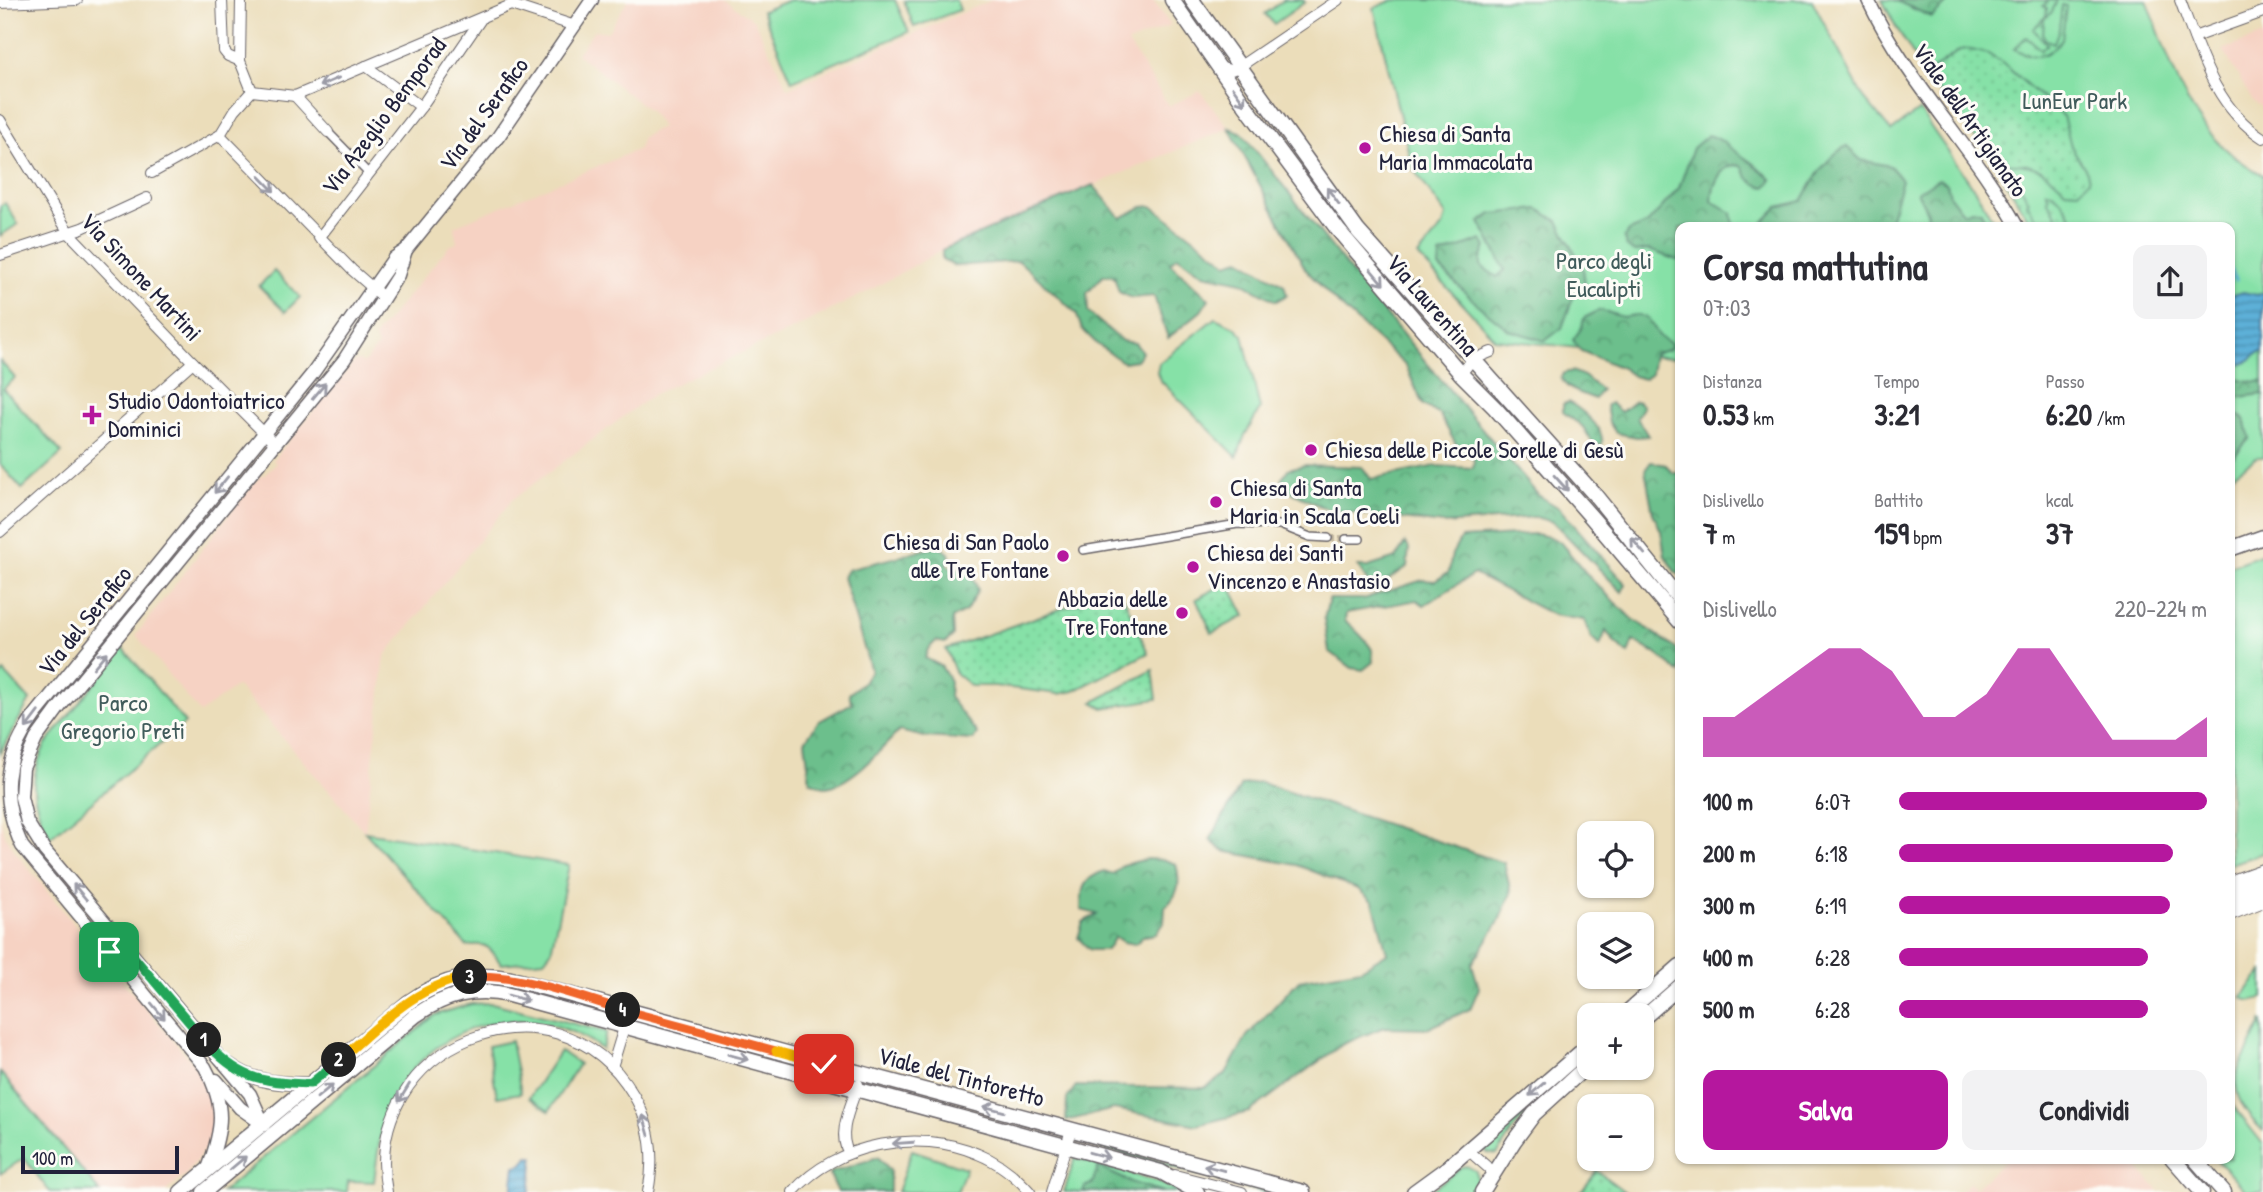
<!DOCTYPE html>
<html lang="it">
<meta charset="utf-8">
<style>
body{margin:0;font-family:"Patrick Hand",sans-serif;background:#f2f2f3;color:#2b2b33;height:100vh;display:flex;flex-direction:column;font-size:26px;white-space:nowrap}
*{box-sizing:border-box;margin:0}
p{font-size:23px;color:#7c7c81}
.icon{flex:none;width:38px;height:38px;fill:none;stroke:currentColor;stroke-width:2;stroke-linecap:round;stroke-linejoin:round}
.map{position:relative;flex:1;overflow:hidden}
.side{position:absolute;left:1675px;top:222px;width:560px;height:942px;display:flex;flex-direction:column;background:#fff;border-radius:14px;box-shadow:0 2px 5px #0004}
.side>*{flex:none}
.fabs{position:absolute;left:1577px;top:821px;display:grid;gap:14px}
.fabs a{display:grid;place-items:center;width:77px;height:77px;border-radius:14px;background:#fff;box-shadow:0 2px 5px #0004;font-size:35px}
.scale{position:absolute;left:21px;bottom:18px;width:158px;box-sizing:border-box;padding-left:7px;border:4px solid #22223b;border-top:0;font-size:19px;line-height:24px;white-space:nowrap;color:#22223b;-webkit-text-stroke:5px #fdfcf7;paint-order:stroke}
.pin{position:absolute;display:grid;place-items:center;width:60px;height:60px;color:#fff;margin:-30px;border-radius:14px;box-shadow:0 4px 10px #0006}
.km{position:absolute;width:35px;height:35px;margin:-18px;border-radius:50%;background:#222;color:#fff;font-size:19px;line-height:35px;text-align:center}
.round{display:grid;place-items:center;flex:none;width:74px;height:74px;border-radius:14px;background:#f2f2f3}
.summary{display:flex;align-items:center;justify-content:space-between;height:119px;padding:0 28px}
h1{font-size:38px;font-weight:700;line-height:52px}
.stats{display:grid;grid-template-columns:repeat(3,1fr);gap:10px;height:119px;padding:7px 28px}
.stats div{display:grid;align-content:center}
.stats b{font-size:30px;font-weight:700}
.stats small{font-size:19px;font-weight:400}
.stats p{font-size:19px}
.chart{height:196px;padding:14px 28px}
.chart p{display:flex;justify-content:space-between}
.chart svg{width:100%;height:126px;margin-top:7px;fill:#b5179e;opacity:.7}
.action{display:flex;gap:14px;margin-top:auto;padding:14px 28px}
.action a{flex:1;height:80px;border-radius:14px;background:#b5179e;color:#fff;font-size:28px;font-weight:700;line-height:80px;text-align:center}
.action a+a{background:#f2f2f3;color:#2b2b33}
ul{padding:0 28px;list-style:none;font-size:23px}
li{display:grid;grid-template-columns:112px 84px 1fr;align-items:center;height:52px}
li i{height:18px;border-radius:9px;background:#b5179e}
.map>svg:first-child{display:block}
</style>
<div class="map">
<svg width="2263" height="1192" viewBox="0 0 2263 1192">
<defs>
<pattern id="forest-crowns" width="20" height="18" patternUnits="userSpaceOnUse" patternTransform="scale(1.75)"><rect width="20" height="18" fill="#6cbf8c"/><path d="M2 6a3 3 0 1 1 6 0M12 15a3 3 0 1 1 6 0" fill="none" stroke="#589b74"/></pattern>
<pattern id="garden-dots" width="8" height="8" patternUnits="userSpaceOnUse" patternTransform="scale(1.75)"><rect width="8" height="8" fill="#86e1a7"/><path d="M2 2h.1M6 6h.1" fill="none" stroke="#73c191" stroke-width="1.8" stroke-linecap="round"/></pattern>
<pattern id="water-rules" width="6" height="5" patternUnits="userSpaceOnUse" patternTransform="scale(1.75)"><rect width="6" height="5" fill="#5db0d8"/><path d="M0 2.5h6" fill="none" stroke="#4c8fb0"/></pattern>
</defs>
<rect width="100%" height="100%" fill="#fdfcf7"/>
<filter id="ink" filterUnits="userSpaceOnUse"><feTurbulence type="fractalNoise" baseFrequency=".0143" numOctaves="2"/><feDisplacementMap in="SourceGraphic" scale="14" xChannelSelector="R" yChannelSelector="G"/><feConvolveMatrix kernelMatrix="1 2 1 2 8 2 1 2 1" color-interpolation-filters="sRGB"/></filter>
<filter id="wash" filterUnits="userSpaceOnUse"><feTurbulence type="fractalNoise" baseFrequency=".00686" numOctaves="4" result="noise"/><feDisplacementMap in="SourceGraphic" scale="28" xChannelSelector="R" yChannelSelector="G"/><feGaussianBlur stdDeviation="1.57" result="paint"/><feColorMatrix in="noise" values="0 0 0 0 0 0 0 0 0 0 0 0 0 0 0 0 0 1.4 0 .05"/><feComposite in="paint" operator="in"/></filter>
<g filter="url(#wash)">
<rect width="100%" height="100%" fill="#ebddba"/>
<g fill="#f6d2c3">
<path d="M628,0H724L754,20L788,88L992,0H1153L1171,25L1128,43L1169,106L1200,91L1229,128L942,250L865,293L787,332L654,394L512,500L385,656L365,832L237,686L200,713L136,635L238,503L261,475L264,476L276,463L273,460L354,362L360,361L363,364L374,351L378,346L374,337L449,246L457,243L454,226L639,149L642,137L661,127L651,112L577,54L594,30L608,32Z"/>
<path d="M2263,35V107L2252,100L2223,50Z"/>
<path d="M0,817L4,834L13,849L89,943L193,1063L211,1094L213,1125L207,1146L186,1175L165,1192H100L0,1072Z"/>
<path d="M2008,1158L2130,1159L2160,1192H1959L1969,1183L1975,1188Z"/>
</g>
<g fill="#86e1a7" stroke="#548271" stroke-width="2">
<path d="M789,0H895L909,32L792,81L762,11Z"/>
<path d="M908,0H956L960,10L914,27L904,1Z"/>
<path d="M1284,0H1303L1305,2L1274,24L1265,14Z"/>
<path d="M1393,0H1812L1863,97L1891,131L1920,110C1945,151 1976,185 1996,227L1680,228V359L1495,339L1418,256L1443,226L1446,215L1412,167L1374,8Z"/>
<path d="M1882,0H2147C2174,72 2189,136 2263,175V457H2258L2230,476V228L2033,227L1995,163L1923,71L1895,25Z"/>
<path d="M5,203L18,224L0,236V206Z"/>
<path d="M274,271L300,297L285,312L259,286Z"/>
<path d="M1215,318L1235,327L1243,335L1260,409L1245,435L1237,457L1160,380L1157,372L1159,363Z"/>
<path d="M0,361L15,378L3,389L62,453L22,489L0,464Z"/>
<path d="M2263,554V853L2230,864V566Z"/>
<path d="M123,648L185,723L49,838C33,803 27,781 45,745Z"/>
<path d="M4,672L30,700L0,753V676Z"/>
<path d="M365,832L569,865L551,951L544,960L501,964C490,947 487,942 467,946Z"/>
<path d="M2263,972V998L2250,1001L2242,998L2248,989Z"/>
<path d="M492,1003L607,1032L602,1049C532,997 438,1019 396,1094C380,1121 378,1152 374,1182L348,1181L347,1192H222L435,1015L471,1004Z"/>
<path d="M2263,1020V1131C2247,1115 2233,1098 2236,1074Z"/>
<path d="M511,1041L521,1093L497,1097L488,1046Z"/>
<path d="M560,1051L579,1064L549,1111L529,1098Z"/>
<path d="M0,1072L100,1192H50L24,1158L0,1174Z"/>
<path d="M1539,1097L1540,1099L1514,1128L1497,1155L1487,1153L1484,1145Z"/>
<path d="M2230,1102L2263,1144V1192H2246L2216,1159L2230,1158Z"/>
<path d="M1079,1139L1274,1192H1262L1078,1142Z"/>
<path d="M912,1150L966,1168L957,1192H897Z"/>
<path d="M1075,1158L1155,1181L1180,1192H1064Z"/>
<path d="M1467,1166L1476,1171L1477,1181L1473,1192H1429L1461,1167Z"/>
</g>
<g fill="url(#forest-crowns)" stroke="#477064" stroke-width="2">
<path d="M1894,0H1951L1932,17Z"/>
<path d="M1229,128L1241,132L1367,292L1538,495L1559,508L1626,584L1622,592L1553,522L1535,517L1443,524L1329,510L1293,493L1281,480L1288,469L1304,465L1362,467L1371,479L1436,466L1473,468L1474,459L1459,450L1440,415L1423,405L1406,366L1334,300L1306,270Z"/>
<path d="M1708,135C1720,138 1722,142 1732,149C1747,160 1758,165 1772,180L1766,187C1753,185 1746,179 1743,167C1723,158 1712,185 1712,201L1732,213L1734,227L1680,228V261L1649,250L1634,252L1626,246L1624,238L1629,231L1647,224L1679,188L1693,148Z"/>
<path d="M1846,146L1861,160L1890,166L1902,180L1888,227H1844L1841,224L1833,223L1828,227H1764L1763,222L1778,207L1802,201C1814,180 1824,159 1846,146Z"/>
<path d="M1939,179L1947,184L1950,196L1963,213L1972,210L1981,211L1988,227H1925L1928,214L1917,192Z"/>
<path d="M1093,185L1121,218L1142,207L1152,206L1227,263L1240,259L1284,285L1287,295L1276,301L1242,282L1204,274L1177,256L1170,263L1209,299L1201,311L1168,338L1154,296L1132,298L1119,292L1114,276H1103L1087,293L1088,312L1122,341L1135,343L1142,352L1136,360L1123,362L1098,345L1082,329L1076,313L1019,261L955,266L942,260V250Z"/>
<path d="M1538,209L1558,221L1583,268L1586,291L1574,295L1562,328L1545,341L1509,330L1479,306L1439,267L1440,255L1482,240L1486,247L1481,259V266L1497,277L1505,270L1480,222L1492,214Z"/>
<path d="M1600,310L1623,317L1636,315L1648,318L1660,337L1672,344L1671,349L1654,354L1651,374L1644,379L1633,376L1622,368L1581,351L1573,340L1582,327L1584,318Z"/>
<path d="M1572,371L1584,376L1601,390L1595,399C1582,393 1568,392 1561,378L1564,373Z"/>
<path d="M2230,377L2256,382L2263,381V394L2240,397L2230,393Z"/>
<path d="M1635,401L1639,402L1643,407L1637,418L1648,436L1637,437L1616,433L1609,422L1606,406L1610,403L1621,412Z"/>
<path d="M1569,402C1583,411 1605,427 1602,445H1594L1583,427L1563,412V404Z"/>
<path d="M2230,414H2236L2245,419L2250,438L2230,460Z"/>
<path d="M1651,462L1666,465L1673,473H1680V575L1675,572L1665,556L1661,531L1653,513L1645,470Z"/>
<path d="M1535,534L1550,537L1560,542L1591,579L1630,617L1680,651V673L1655,653L1633,641L1628,654L1615,643L1606,631L1600,646L1591,638L1584,620L1553,615L1474,574L1424,605L1417,600L1346,613L1345,621C1352,626 1369,643 1372,650C1372,651 1373,661 1373,662L1363,670L1352,668L1329,651L1324,619L1329,599H1363L1423,580L1435,581L1449,572L1452,554L1461,538Z"/>
<path d="M1405,543L1409,548L1407,567L1386,581L1369,584L1358,567H1368L1396,558Z"/>
<path d="M938,546L949,553L950,558L946,564L952,568L970,570L978,590L966,611L952,618L953,636L945,643L936,641L928,649L925,658L941,666L950,681L949,697L977,733L973,740L925,737L899,731C883,747 850,786 825,787C821,787 815,783 810,781L805,741L818,722L852,703L849,694L862,683L871,671L843,577L847,570Z"/>
<path d="M1259,782L1504,863L1511,893L1498,923L1472,964L1479,988L1470,1009L1429,1028L1384,1027L1343,1044L1249,1112L1197,1125L1114,1109L1066,1121L1067,1098L1076,1086L1204,1088L1225,1075L1247,1036L1299,980L1361,969L1387,953L1373,902L1358,889L1297,865L1223,851L1210,840L1241,785Z"/>
<path d="M1147,859L1165,860L1176,864C1181,882 1179,895 1165,907L1164,922L1156,934L1144,936L1135,944L1123,942L1115,937L1107,950H1090L1078,938L1083,922L1097,914L1081,910C1081,888 1083,879 1104,871L1113,874L1123,865Z"/>
<path d="M878,1157L890,1170V1192H838L829,1173Z"/>
<path d="M1098,1167L1133,1183L1164,1192H1083L1085,1187L1092,1184Z"/>
</g>
<g fill="url(#garden-dots)" stroke="#548271" stroke-width="2">
<path d="M2048,0L2057,1L2051,13L2044,19L2043,35L2046,40L2054,43L2059,29L2062,5L2066,6L2062,39C2045,59 2037,60 2014,49L2026,37L2041,50L2047,44L2033,29L2046,16L2047,8L2043,6Z"/>
<path d="M1967,49L1988,54L2002,63L2063,116L2071,146L2087,172L2089,180L2079,191L2065,190C2038,162 2032,165 1995,163L1926,74L1960,50Z"/>
<path d="M2016,179L2029,201L2027,203L2041,227H2033L2007,184Z"/>
<path d="M2046,191C2059,193 2066,207 2072,218L2070,220L2074,227H2055L2061,224L2047,199L2049,197Z"/>
<path d="M1228,582L1245,616L1212,633L1196,599Z"/>
<path d="M1111,589L1124,598L1148,653L1074,691L1059,694L995,686H971L956,674L946,649L1083,601Z"/>
<path d="M1153,670L1157,699L1103,708L1093,702Z"/>
<path d="M1597,1171L1625,1192H1581Z"/>
</g>
<g fill="url(#water-rules)" stroke="#40698a" stroke-width="2">
<path d="M2243,292L2257,295L2263,293V352C2252,354 2248,365 2238,365L2230,357V296Z"/>
<path d="M528,1156H534L530,1192H512L515,1166L523,1164Z"/>
</g>
<g fill="none" stroke-linecap="round" stroke-linejoin="round">
<path stroke="#5db0d8" stroke-width="3.5" d="M2230,269L2236,280"/>
</g>
</g>
<g filter="url(#ink)">
<g fill="none" stroke-linecap="round" stroke-linejoin="round">
<path stroke="#c3b8a1" stroke-width="7" stroke-dasharray="7 3.5" stroke-linecap="butt" d="M1328,538L1346,539"/>
<g stroke="#686367" stroke-width="10">
<g id="pedestrian">
<path d="M328,132L369,174"/>
<path d="M1346,539H1360"/>
<path d="M1083,550L1238,524L1280,525L1310,537L1328,538"/>
</g>
</g>
<g stroke="#686367" stroke-width="12">
<g id="minor">
<path d="M222,0L224,51L228,56L240,61L241,0"/>
<path d="M2180,0C2199,50 2215,108 2263,138"/>
<path d="M0,3L77,0"/>
<path d="M2194,37L2263,12"/>
<path d="M366,66L421,107"/>
<path d="M1218,67L1231,70L1239,67L1338,0"/>
<path d="M252,91L295,96L511,5L575,26"/>
<path d="M295,96L328,132"/>
<path d="M0,120L69,233L193,362L275,444"/>
<path d="M220,135L352,270L383,297"/>
<path d="M152,173L220,135L235,110L252,91L240,61"/>
<path d="M319,238L421,107L481,19"/>
<path d="M0,255L82,228L147,198"/>
<path d="M1461,374L1472,360L1491,352"/>
<path d="M0,532L193,362"/>
<path d="M612,1067L629,1011"/>
<path d="M1468,1150L1493,1172"/>
<path d="M849,1153C836,1134 852,1104 858,1084"/>
<path d="M1175,1175L1242,1192"/>
<path d="M387,1192C358,1044 556,964 633,1094C651,1124 655,1158 648,1192"/>
<path d="M793,1192C836,1143 918,1128 978,1154C998,1162 1016,1176 1030,1192"/>
<path d="M1052,1192L1071,1130"/>
</g>
</g>
<g stroke="#686367" stroke-width="15">
<g id="tertiary">
<path d="M1868,0C1907,83 1974,147 2018,228"/>
<path d="M230,1065C255,1083 280,1083 310,1084"/>
<path d="M216,1080L240,1108L264,1125"/>
<path d="M263,1123L250,1094L45,851L27,822L21,797L23,768L36,739L58,709L344,360L398,275L406,250"/>
<path d="M208,1169C223,1127 226,1107 205,1067L22,846C0,798 3,758 35,715L313,373L394,258L406,250L498,137L592,0"/>
</g>
</g>
<g stroke="#686367" stroke-width="17">
<g id="secondary">
<path d="M1172,0L1245,105L1338,230L1461,374L1495,408L1593,519L1680,622"/>
<path d="M1192,0L1358,231L1595,495L1680,600"/>
<path d="M2230,549L2263,537"/>
<path d="M1624,1015L1680,966"/>
<path d="M1642,1019L1680,986"/>
<path d="M2172,1158L2202,1192"/>
<path d="M2194,1158L2224,1192"/>
<path d="M181,1192L409,1002C442,978 480,970 519,981L1303,1192"/>
<path d="M204,1192L416,1015C445,995 474,987 509,995L1161,1172L1197,1192"/>
<path d="M1414,1192L1447,1168L1589,1045"/>
<path d="M1482,1192L1514,1141L1534,1114L1589,1064"/>
</g>
</g>
<g stroke="#686367" stroke-width="18">
<g id="trunk">
<path d="M2230,884L2263,872"/>
<path d="M2230,897L2263,885"/>
<path d="M2230,912L2263,899"/>
</g>
</g>
<use href="#pedestrian" stroke="#fff" stroke-width="7"/>
<use href="#minor" stroke="#fff" stroke-width="10"/>
<use href="#tertiary" stroke="#fff" stroke-width="12"/>
<use href="#secondary" stroke="#fff" stroke-width="14"/>
<use href="#trunk" stroke="#fff" stroke-width="16"/>
</g>
<defs><path id="oneway-shaft" d="M-6 0H5M1.5-3L5.5 0L1.5 3" fill="none" stroke-width="1.6" stroke-linecap="round" stroke-linejoin="round" transform="scale(1.75)"/></defs>
<g stroke="#9c9ca7">
<use href="#oneway-shaft" transform="translate(329 82) rotate(157)"/>
<use href="#oneway-shaft" transform="translate(1239 96) rotate(54)"/>
<use href="#oneway-shaft" transform="translate(267 184) rotate(46)"/>
<use href="#oneway-shaft" transform="translate(1333 196) rotate(-126)"/>
<use href="#oneway-shaft" transform="translate(1377 277) rotate(50)"/>
<use href="#oneway-shaft" transform="translate(319 391) rotate(-50)"/>
<use href="#oneway-shaft" transform="translate(1561 483) rotate(48)"/>
<use href="#oneway-shaft" transform="translate(221 485) rotate(129)"/>
<use href="#oneway-shaft" transform="translate(1638 546) rotate(-130)"/>
<use href="#oneway-shaft" transform="translate(100 660) rotate(-50)"/>
<use href="#oneway-shaft" transform="translate(32 720) rotate(127)"/>
<use href="#oneway-shaft" transform="translate(80 892) rotate(-130)"/>
<use href="#oneway-shaft" transform="translate(518 998) rotate(16)"/>
<use href="#oneway-shaft" transform="translate(158 1011) rotate(50)"/>
<use href="#oneway-shaft" transform="translate(738 1057) rotate(15)"/>
<use href="#oneway-shaft" transform="translate(1537 1089) rotate(139)"/>
<use href="#oneway-shaft" transform="translate(325 1091) rotate(-40)"/>
<use href="#oneway-shaft" transform="translate(404 1093) rotate(122)"/>
<use href="#oneway-shaft" transform="translate(994 1109) rotate(-165)"/>
<use href="#oneway-shaft" transform="translate(646 1125) rotate(-106)"/>
<use href="#oneway-shaft" transform="translate(903 1143) rotate(176)"/>
<use href="#oneway-shaft" transform="translate(1099 1155) rotate(15)"/>
<use href="#oneway-shaft" transform="translate(238 1163) rotate(-40)"/>
<use href="#oneway-shaft" transform="translate(1214 1168) rotate(-165)"/>
</g>
</g>
<g fill="none" stroke-linecap="round" stroke-linejoin="round" filter="url(#ink)">
<g stroke="#fff" stroke-width="14">
<path id="split-1" d="M109,952L104,947L117,937L204,1040"/>
</g>
<g stroke="#fff" stroke-width="14">
<path id="split-2" d="M204,1040C237,1078 261,1083 310,1084L339,1060"/>
</g>
<g stroke="#fff" stroke-width="14">
<path id="split-3" d="M339,1060C378,1027 417,983 470,977"/>
</g>
<g stroke="#fff" stroke-width="14">
<path id="split-4" d="M470,977C513,972 581,997 623,1010"/>
</g>
<g stroke="#fff" stroke-width="14">
<path id="split-5" d="M623,1010L776,1051"/>
</g>
<g stroke="#fff" stroke-width="14">
<path id="split-6" d="M776,1051L824,1064"/>
</g>
<use href="#split-1" stroke="#22a559" stroke-width="9"/>
<use href="#split-2" stroke="#22a559" stroke-width="9"/>
<use href="#split-3" stroke="#f5b400" stroke-width="9"/>
<use href="#split-4" stroke="#f0652b" stroke-width="9"/>
<use href="#split-5" stroke="#f0652b" stroke-width="9"/>
<use href="#split-6" stroke="#f5b400" stroke-width="9"/>
</g>
<g fill="#b5179e" stroke="#fdfcf7" stroke-width="2.5">
<circle cx="1365" cy="148" r="7"/>
<path d="M88.5 404.5h7v7h7v7h-7v7h-7v-7h-7v-7h7z"/>
<circle cx="1311" cy="450" r="7"/>
<circle cx="1216" cy="502" r="7"/>
<circle cx="1063" cy="556" r="7"/>
<circle cx="1193" cy="567" r="7"/>
<circle cx="1182" cy="613" r="7"/>
</g>
<g text-anchor="middle" stroke-width="6" stroke-linejoin="round" paint-order="stroke">
<g font-size="24" fill="#405b5b" stroke="#fdfcf7">
<text x="2075" y="109">LunEur Park</text>
<text x="1604" y="269">Parco degli<tspan x="1604" dy="28">Eucalipti</tspan></text>
<text x="123" y="711">Parco<tspan x="123" dy="28">Gregorio Preti</tspan></text>
</g>
<g font-size="24" fill="#22223b" stroke="#fdfcf7">
<text transform="translate(484 114) rotate(-54)" y="8">Via del Serafico</text>
<text transform="translate(384 116) rotate(-53)" y="8">Via Azeglio Bemporad</text>
<text transform="translate(1970 120) rotate(55)" y="8">Viale dell'Artigianato</text>
<text transform="translate(141 277) rotate(47)" y="8">Via Simone Martini</text>
<text transform="translate(1432 305) rotate(49)" y="8">Via Laurentina</text>
<text transform="translate(85 621) rotate(-51)" y="8">Via del Serafico</text>
<text transform="translate(961 1077) rotate(15)" y="8">Viale del Tintoretto</text>
</g>
<g font-size="24" fill="#22223b" stroke="#fdfcf7" text-anchor="start">
<text x="1379" y="142">Chiesa di Santa<tspan x="1379" dy="28">Maria Immacolata</tspan></text>
<text x="108" y="409">Studio Odontoiatrico<tspan x="108" dy="28">Dominici</tspan></text>
<text x="1325" y="458">Chiesa delle Piccole Sorelle di Gesù</text>
<text x="1230" y="496">Chiesa di Santa<tspan x="1230" dy="28">Maria in Scala Coeli</tspan></text>
<text x="1049" y="550" text-anchor="end">Chiesa di San Paolo<tspan x="1049" dy="28">alle Tre Fontane</tspan></text>
<text x="1207" y="561">Chiesa dei Santi<tspan x="1207" dy="28">Vincenzo e Anastasio</tspan></text>
<text x="1168" y="607" text-anchor="end">Abbazia delle<tspan x="1168" dy="28">Tre Fontane</tspan></text>
</g>
</g>
</svg>
<div class="fabs">
<a><svg class="icon" aria-label="locate" viewBox="0 0 24 24"><circle cx="12" cy="12" r="6"/><path d="M12 2v4M12 18v4M2 12h4M18 12h4"/></svg></a>
<a><svg class="icon" aria-label="layers" viewBox="0 0 24 24"><path d="M12 4l9 5-9 5-9-5zM3 14l9 5 9-5"/></svg></a>
<a>+</a>
<a>−</a>
</div>
<div class="scale">100 m</div>
<div class="pin" style="left:109px;top:952px;background:#1e9e55"><svg class="icon" aria-label="arrive" viewBox="0 0 24 24"><path d="M6 21V4h12l-3 4 3 4H6"/></svg></div>
<div class="pin" style="left:824px;top:1064px;background:#d93025"><svg class="icon" aria-label="check" viewBox="0 0 24 24"><path d="M5 12l5 5 9-10"/></svg></div>
<b class="km" style="left:204px;top:1040px">1</b>
<b class="km" style="left:339px;top:1060px">2</b>
<b class="km" style="left:470px;top:977px">3</b>
<b class="km" style="left:623px;top:1010px">4</b>
<section class="side">
<div class="summary"><div><h1>Corsa mattutina</h1><p>07:03</p></div><a class="round"><svg class="icon" aria-label="share" viewBox="0 0 24 24"><path d="M12 15V3M7 8l5-5 5 5M5 13v7h14v-7"/></svg></a></div>
<div class="stats">
<div><p>Distanza</p><b>0.53<small> km</small></b></div>
<div><p>Tempo</p><b>3:21</b></div>
<div><p>Passo</p><b>6:20<small> /km</small></b></div>
</div>
<div class="stats">
<div><p>Dislivello</p><b>7<small> m</small></b></div>
<div><p>Battito</p><b>159<small> bpm</small></b></div>
<div><p>kcal</p><b>37</b></div>
</div>
<div class="chart"><p><span>Dislivello</span>220–224 m</p>
<svg viewBox="0 0 160 44" preserveAspectRatio="none"><path d="M0 44V30L10 30L20 22L30 14L40 6L50 6L60 14L70 30L80 30L90 22L100 6L110 6L120 22L130 38L140 38L150 38L160 30V44z"/></svg>
</div>
<ul>
<li><b>100 m</b>6:07<i style="width:100%"></i></li>
<li><b>200 m</b>6:18<i style="width:89%"></i></li>
<li><b>300 m</b>6:19<i style="width:88%"></i></li>
<li><b>400 m</b>6:28<i style="width:81%"></i></li>
<li><b>500 m</b>6:28<i style="width:81%"></i></li>
</ul>
<div class="action"><a>Salva</a><a>Condividi</a></div>
</section>
</div>
